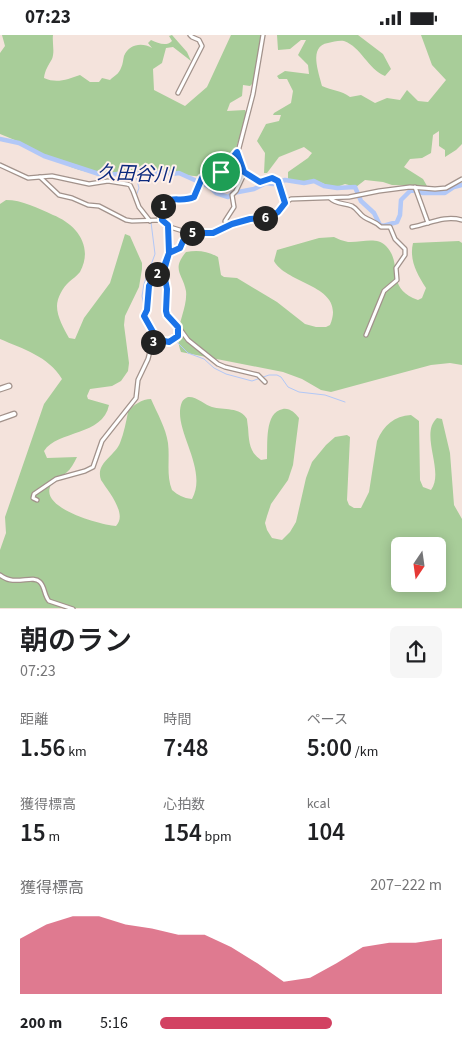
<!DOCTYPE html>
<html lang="ja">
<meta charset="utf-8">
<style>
body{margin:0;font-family:"Source Sans 3","Noto Sans JP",sans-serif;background:#f6f6f6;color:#202124;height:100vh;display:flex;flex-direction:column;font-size:19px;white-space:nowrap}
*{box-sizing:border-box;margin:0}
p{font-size:16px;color:#757577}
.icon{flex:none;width:28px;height:28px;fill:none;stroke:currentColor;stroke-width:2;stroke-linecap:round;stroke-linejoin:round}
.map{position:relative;height:574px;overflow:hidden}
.side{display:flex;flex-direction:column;background:#fff;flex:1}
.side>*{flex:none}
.needle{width:32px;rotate:193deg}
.buttons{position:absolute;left:391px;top:502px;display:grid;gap:10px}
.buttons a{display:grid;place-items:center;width:55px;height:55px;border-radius:8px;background:#fff;box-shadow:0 2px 12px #0003;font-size:25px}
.pin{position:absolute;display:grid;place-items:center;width:42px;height:42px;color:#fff;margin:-21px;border:2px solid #fff;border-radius:50%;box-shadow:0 1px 5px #0007}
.km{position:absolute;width:25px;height:25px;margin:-12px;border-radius:50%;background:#222;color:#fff;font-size:14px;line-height:25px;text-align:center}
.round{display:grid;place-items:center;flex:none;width:52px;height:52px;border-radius:8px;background:#f6f6f6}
.head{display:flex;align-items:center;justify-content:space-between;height:85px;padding:0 20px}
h1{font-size:28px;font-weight:600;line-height:38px}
.stats{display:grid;grid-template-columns:repeat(3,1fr);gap:8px;height:85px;padding:5px 20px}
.stats div{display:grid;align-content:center}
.stats b{font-size:25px;font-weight:600}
.stats small{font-size:14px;font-weight:400}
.stats p{font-size:14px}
.chart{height:140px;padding:10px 20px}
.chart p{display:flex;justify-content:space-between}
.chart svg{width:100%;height:90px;margin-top:5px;fill:#d24262;opacity:.7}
ul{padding:0 20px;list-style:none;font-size:16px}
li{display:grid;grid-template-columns:80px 60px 1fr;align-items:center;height:38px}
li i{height:12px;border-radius:6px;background:#d24262}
.status{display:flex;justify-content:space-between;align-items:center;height:35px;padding:0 25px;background:#fff;direction:ltr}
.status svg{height:14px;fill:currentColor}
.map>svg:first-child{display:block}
</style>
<div class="status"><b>07:23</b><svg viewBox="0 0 49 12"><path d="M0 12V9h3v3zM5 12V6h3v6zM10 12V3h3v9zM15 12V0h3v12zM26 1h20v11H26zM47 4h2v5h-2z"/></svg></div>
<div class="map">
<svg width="462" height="574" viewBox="0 0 462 574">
<rect width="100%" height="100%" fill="#f4e3dc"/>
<g fill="#a8cd99" fill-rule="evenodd">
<path d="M2,0H53C52,8 55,16 52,24C48,31 45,35 44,43C57,49 68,44 80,40L90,47H99L102,43L110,45C114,41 119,39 121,33C123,29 123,25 124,21C129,9 142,7 152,13L148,8L151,5C158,8 166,12 172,6L169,1L172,0L187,17L191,26L173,12L166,13L162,28L153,34L154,55L185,71L207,52L231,0H262L253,48L250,51L243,50L242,61L230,68L227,76L245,75L247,80L235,116L217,139C202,144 188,140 172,138C169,138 164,136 161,136C153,137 146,140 138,141C133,142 128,140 123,141C71,142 45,116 0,99V18L5,11Z"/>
<path d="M277,0H358L383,19L391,34L385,41C368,34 361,12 344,6C339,5 333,7 328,8C308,11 319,38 322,51C332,56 341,55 350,62L361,60L375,68L387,63L400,65L407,55L418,66L428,67L446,45L432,30L421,0H462V109L456,115L445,122V115L439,111V96L433,100L431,118L422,123L410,124L404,132L423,144L427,151L392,150L383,147L365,145L356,152L345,149L337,152L329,151L315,145L300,148L288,144V137L308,123L312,118L304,112L279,122L267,138H264L265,118L257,106L266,89L279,86L281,80H273L274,78L291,68L293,56L287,44H279L277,41L285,36L309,39L308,30L298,20L306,5H301L290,14L278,15Z"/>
<path d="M6,165C22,165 38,173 53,180C76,189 94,211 80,237C77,241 72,244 69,247C63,252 57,263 57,271C57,282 64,294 69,303L75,304L84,283L110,248L125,199L130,201L142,228V234L139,252L125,281L124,290L129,328L128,336L121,346L112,351L90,354L87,361L88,364L109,370C103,401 58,395 44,416L47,423L77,422C74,428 71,434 66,438C61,442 54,444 51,450C38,473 101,490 116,491C128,479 108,456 101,445C95,428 115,421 120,408C124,398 126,387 128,377C133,370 142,364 151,364C157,378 166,393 168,408C170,424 166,440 172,455C178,460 183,463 192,464C209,433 171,393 182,367C183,365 185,363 188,362C196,361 205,370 212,372C223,375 241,372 247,384C247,385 248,392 248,392C249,406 249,417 261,425L267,424C268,410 264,377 283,374C290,373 295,378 299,383L293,430L288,445L271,469L267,481L265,488L267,495L272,503L282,505L290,497L296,487L306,443L312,427L326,410L335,402L347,400L350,402L347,465L349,470L354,473H361L369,457L377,406C384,390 394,381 411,380L419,386L420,445L423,452L431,455C445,436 419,399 437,383L442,384L450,418L454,470L462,484V573H0V515L6,498L5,482L44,369L62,344C48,321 23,314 0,304V169ZM400,511H438V549H400Z"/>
<path d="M334,202C338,204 343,206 348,207C361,208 376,201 386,211C404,229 384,253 418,265L422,263L426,253C417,239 409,225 413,208L459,206L462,208V330L450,328L431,330L331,357L321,355L302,344L283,337L181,317C172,294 188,276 186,256C183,239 171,235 186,217C198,215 207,216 218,222L221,240L224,242L237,243L277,267L305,289L316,292H326L330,290C347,250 287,250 274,226L277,215L319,203Z"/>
</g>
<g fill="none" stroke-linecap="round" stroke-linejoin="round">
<g stroke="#b2c8f7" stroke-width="1">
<path d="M135,138L139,153L136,161"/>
<path d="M145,177L150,184"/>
<path d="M145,276L142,261L144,249L155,219L151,187"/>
<path d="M146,279L159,301L162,303L171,304"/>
<path d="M175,305L188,318L204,324L214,333L226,339L252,346L269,340H277L281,342L288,352L299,357L325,360L345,367"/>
</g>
<path stroke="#b2c8f7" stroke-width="4.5" d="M0,104L19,108L44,121L102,140L135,138L153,139L162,137L172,139L179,138L210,152L216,158L228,162L233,158L254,154L266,148L273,149L285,145L304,148L314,146L324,151L337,153L355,152L361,166L374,178L380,190L383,191L397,187L400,180L401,165L411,155L423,158H445L454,152L462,150"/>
<g stroke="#a2928b" stroke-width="5.5">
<g id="street">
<path d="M178,58L202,11L199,5L192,2L190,0"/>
<path d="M237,117L245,137L260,147H264L272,143L278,146L285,168"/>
<path d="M0,130L28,143L52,141L89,149L108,146L127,149L130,150L133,156L139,172L150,186"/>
<path d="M40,142L59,160L72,163L88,170L99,171L126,185L132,186L162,185L170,192L186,197L209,199L232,189L250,184L271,182L278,177L285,168L291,164L349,162L379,156L410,152L435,154L446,153L462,144"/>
<path d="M415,152L428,188"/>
<path d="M330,163C335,169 344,168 352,171C358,174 359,179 364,182C370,186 375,186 381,192H390L395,204L405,214V220L396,233L397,245L384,256L366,300"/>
<path d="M162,185L164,169C175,162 185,166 194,162L200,144L216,141L221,137L239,113L253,59L263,0"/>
<path d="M232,189L225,186L234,172L232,160L236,156L245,137"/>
<path d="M168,191L169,218L163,234L167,254L166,270L167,280L175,287L188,305L218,329L225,332L258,340L265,347"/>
<path d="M412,192C429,189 444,180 462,185"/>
<path d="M169,218L180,213L183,206L190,198"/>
<path d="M152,307L159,305L169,307L178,301V293"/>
<path d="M37,465L33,463L34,459L56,444L85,436L93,432L102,406L136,363L138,345L148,324L153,304L151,293L143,281L147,275L149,251L155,240L163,234"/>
<path d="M0,540C15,552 32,539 40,547C45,552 44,560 49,566L73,574"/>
</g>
</g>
<g stroke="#a2928b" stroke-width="7">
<g id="secondary">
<path d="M0,354L9,351"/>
<path d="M0,384L14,379"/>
</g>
</g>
<use href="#street" stroke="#fff" stroke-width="3"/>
<use href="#secondary" stroke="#fff" stroke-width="4.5"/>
</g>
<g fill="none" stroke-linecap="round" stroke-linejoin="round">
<g stroke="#fff" stroke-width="10">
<path id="route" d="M221,137L216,141L202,143L194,162C177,170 163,153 162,185L168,190L169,218L165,232L155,240L149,251L147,275L144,281L153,297L152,306L159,305L169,307L178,301V292L167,280L166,276L167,254L163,234L169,218L180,213L183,206L190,198H213L232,189L250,184L270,182L278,177L285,168L278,146L272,143L260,147L244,137L237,117L221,137"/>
</g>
<use href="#route" stroke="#1a73e8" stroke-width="6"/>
</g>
<g text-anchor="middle" stroke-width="4" stroke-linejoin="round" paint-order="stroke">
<g font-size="19" font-style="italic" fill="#0b287d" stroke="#fff1eb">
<text transform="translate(135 138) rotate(2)" y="7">久田谷川</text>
</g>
</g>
</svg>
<div class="buttons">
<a><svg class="needle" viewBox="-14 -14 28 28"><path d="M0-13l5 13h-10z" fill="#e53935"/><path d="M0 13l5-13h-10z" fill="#757577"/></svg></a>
</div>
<div class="pin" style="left:221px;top:137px;background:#1e9e55"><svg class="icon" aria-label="arrive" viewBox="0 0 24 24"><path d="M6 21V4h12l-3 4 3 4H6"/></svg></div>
<b class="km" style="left:163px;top:171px">1</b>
<b class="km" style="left:157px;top:239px">2</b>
<b class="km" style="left:153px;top:307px">3</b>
<b class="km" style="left:192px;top:198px">5</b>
<b class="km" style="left:265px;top:183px">6</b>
</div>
<section class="side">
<div class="head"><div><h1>朝のラン</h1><p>07:23</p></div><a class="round"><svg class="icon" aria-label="share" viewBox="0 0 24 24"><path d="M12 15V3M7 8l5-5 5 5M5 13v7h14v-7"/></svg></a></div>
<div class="stats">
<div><p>距離</p><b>1.56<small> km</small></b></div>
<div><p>時間</p><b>7:48</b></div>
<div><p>ペース</p><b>5:00<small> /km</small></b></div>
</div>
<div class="stats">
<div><p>獲得標高</p><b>15<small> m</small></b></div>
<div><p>心拍数</p><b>154<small> bpm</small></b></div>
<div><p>kcal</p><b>104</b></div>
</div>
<div class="chart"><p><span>獲得標高</span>207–222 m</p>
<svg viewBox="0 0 160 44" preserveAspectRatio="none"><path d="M0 44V17L10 10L20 6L30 6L40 10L50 12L60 15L70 15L80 21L90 29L100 38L110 36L120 29L130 21L140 19L150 19L160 17V44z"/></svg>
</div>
<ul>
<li><b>200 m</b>5:16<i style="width:61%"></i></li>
</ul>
</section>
